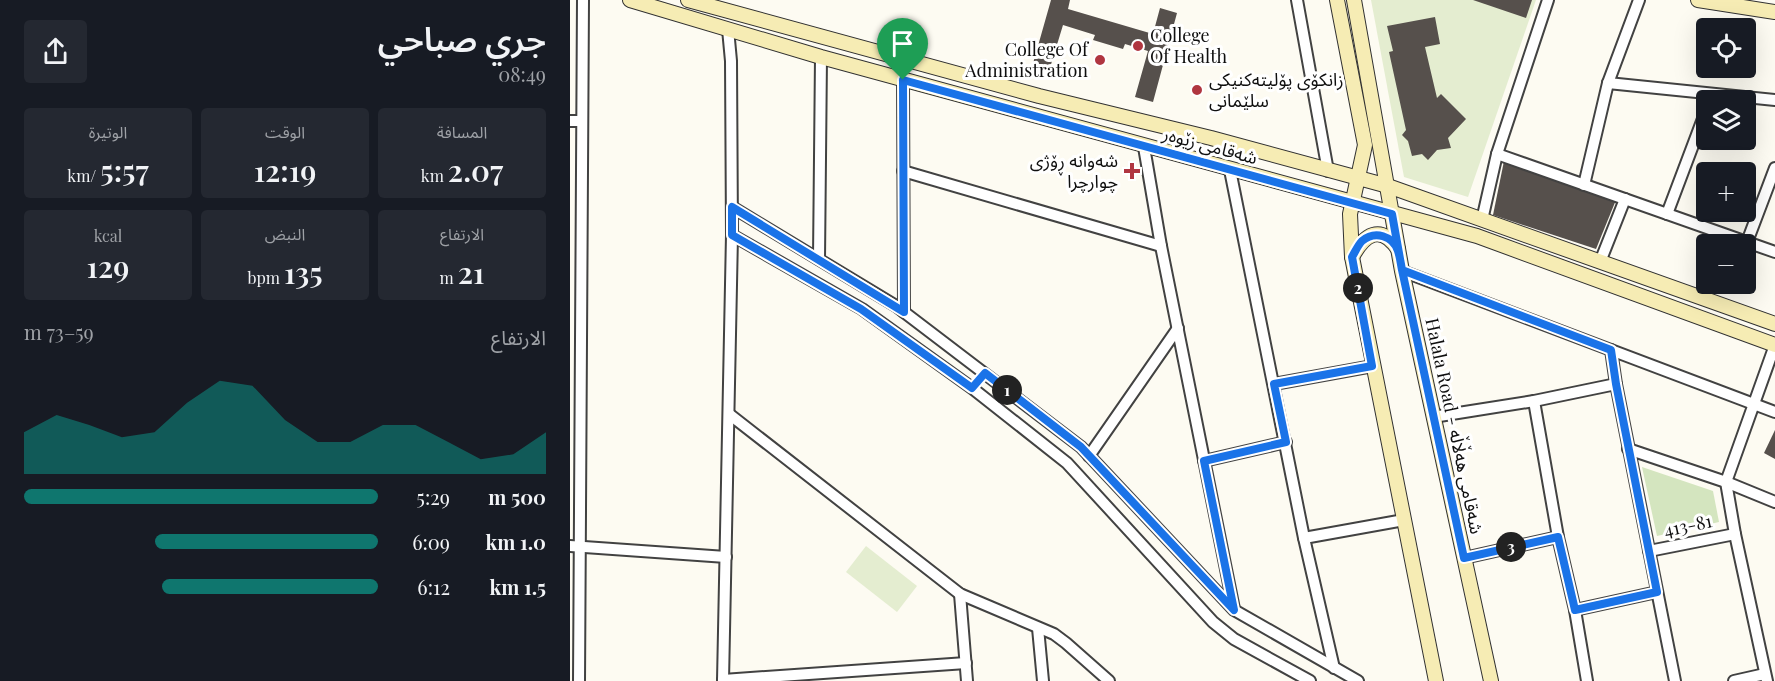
<!DOCTYPE html>
<html lang="ar">
<meta charset="utf-8">
<style>
body{margin:0;font-family:"Playfair Display","Noto Sans Arabic",serif;background:#242831;color:#f1f3f6;direction:rtl;height:100vh;display:flex;flex-direction:column;font-size:22px;white-space:nowrap}
*{box-sizing:border-box;margin:0}
p{font-size:20px;color:#9ea1a6}
.icon{flex:none;width:33px;height:33px;fill:none;stroke:currentColor;stroke-width:2;stroke-linecap:round;stroke-linejoin:round}
.map{position:relative;flex:1;overflow:hidden;direction:ltr}
.side{display:flex;flex-direction:column;background:#171b24;width:570px}
.side>*{flex:none}
.fabs{position:absolute;left:1126px;top:18px;display:grid;gap:12px}
.fabs a{display:grid;place-items:center;width:60px;height:60px;border-radius:6px;background:#171b24;box-shadow:0 6px 24px #0002;font-size:30px}
.pin{position:absolute;display:grid;place-items:center;width:51px;height:51px;color:#fff;margin:-62px -26px;border-radius:50% 50% 50% 0;rotate:-45deg;box-shadow:0 0 6px #0007}
.pin .icon{rotate:45deg}
.km{position:absolute;width:30px;height:30px;margin:-15px;border-radius:50%;background:#222;color:#fff;font-size:16px;line-height:30px;text-align:center}
.round{display:grid;place-items:center;flex:none;width:63px;height:63px;border-radius:6px;background:#242831}
.head{display:flex;align-items:center;justify-content:space-between;height:102px;padding:0 24px}
h1{font-size:33px;font-weight:600;line-height:45px}
.metrics{display:grid;grid-template-columns:repeat(3,1fr);gap:9px;height:102px;padding:6px 24px}
.metrics div{display:grid;align-content:center;border-radius:6px;background:#242831;text-align:center}
.metrics b{font-size:30px;font-weight:600}
.metrics small{font-size:16px;font-weight:400}
.metrics p{font-size:16px}
.chart{height:168px;padding:12px 24px}
.chart p{display:flex;justify-content:space-between}
.chart svg{width:100%;height:108px;margin-top:6px;fill:#0f766e;opacity:.7}
ul{padding:0 24px;list-style:none;font-size:20px}
li{display:grid;grid-template-columns:96px 72px 1fr;align-items:center;height:45px}
li i{height:15px;border-radius:8px;background:#0f766e}
main{display:flex;flex:1;min-height:0}
.map>svg:first-child{display:block}
</style>
<main>
<div class="map">
<svg width="1205" height="681" viewBox="0 0 1205 681">
<rect width="100%" height="100%" fill="#fdfbf2"/>
<path fill="#d4e5bf" d="M1072,467L1143,491L1149,522L1087,536Z"/>
<g fill="#e4edd0">
<path d="M801,0H966L898,197L834,177Z"/>
<path d="M296,546L347,586L327,612L276,572Z"/>
</g>
<g fill="#56504c">
<path d="M481,0H500L498,9L583,34L590,8L607,13L583,102L565,97L578,51L555,44L553,49L523,40L525,35L493,25L479,71L462,67Z"/>
<path d="M903,0H962L956,18Z"/>
<path d="M865,17L870,44L855,47L867,98L871,94L896,119L878,138L881,148L867,150L858,160L852,154L842,156L838,141L832,135L836,130L819,52L823,51L817,26Z"/>
<path d="M934,161L1046,200L1026,249L923,215Z"/>
<path d="M1205,430V459L1194,453Z"/>
</g>
<g fill="none" stroke-linecap="round" stroke-linejoin="round">
<g stroke="#424242" stroke-width="14">
<g id="street">
<path d="M727,0L758,171"/>
<path d="M333,80L334,312"/>
<path d="M1038,83L1205,100"/>
<path d="M0,121H12"/>
<path d="M574,147L591,246L664,609"/>
<path d="M927,154L1205,252"/>
<path d="M660,170L734,538L764,668"/>
<path d="M333,171L591,246"/>
<path d="M1014,185L1038,83L1069,0"/>
<path d="M162,207L326,306L511,447L664,610L788,681"/>
<path d="M1097,214L1137,108"/>
<path d="M912,220L927,154L978,0"/>
<path d="M162,235L292,309L402,388L497,463L643,622L664,639L740,681"/>
<path d="M1177,242L1205,168"/>
<path d="M249,259L251,57"/>
<path d="M1030,262L1055,199"/>
<path d="M832,271L1205,412"/>
<path d="M1041,350L1046,384L1105,681"/>
<path d="M704,384L803,366"/>
<path d="M964,401L988,537L1005,610L1017,681"/>
<path d="M159,414L390,594L484,634L496,643L539,681"/>
<path d="M863,417L964,401L1046,384"/>
<path d="M1058,449L1156,482L1205,502"/>
<path d="M519,456L608,328"/>
<path d="M634,461L716,442"/>
<path d="M734,538L834,520"/>
<path d="M0,546L156,557"/>
<path d="M1079,551L1165,534"/>
<path d="M894,558L988,537"/>
<path d="M390,594L397,681"/>
<path d="M1005,610L1087,592"/>
<path d="M468,628L473,681"/>
<path d="M153,680L396,663"/>
<path d="M9,681L13,0"/>
<path d="M153,681L162,235L161,61L158,29"/>
<path d="M1164,681L1195,674"/>
<path d="M1197,681L1165,534L1156,482L1205,345"/>
</g>
</g>
<g stroke="#313131" stroke-width="16">
<g id="secondary">
<path d="M60,0L251,57L907,236L1205,345"/>
<path d="M118,0L469,96L641,138L818,186L1205,324"/>
<path d="M767,0L795,145L780,214L782,257L866,681"/>
<path d="M784,0L832,271L921,681"/>
<path d="M1128,0L1205,12"/>
<path d="M782,257C794,235 810,223 828,249"/>
</g>
</g>
<use href="#street" stroke="#fff" stroke-width="10"/>
<use href="#secondary" stroke="#f6ecb4" stroke-width="14"/>
</g>
<g fill="none" stroke-linecap="round" stroke-linejoin="round">
<g stroke="#fff" stroke-width="12">
<path id="route" d="M333,80L334,312L162,207V235L291,309L402,388L415,373L511,447L664,610L634,461L716,442L704,384L802,366L782,257C785,252 788,245 792,241C805,230 823,236 828,251C830,257 831,264 832,270L1041,350L1046,384L1087,592L1005,610L988,537L894,558L832,270L822,214L333,80"/>
</g>
<use href="#route" stroke="#1a73e8" stroke-width="8"/>
</g>
<g fill="#b03640" stroke="#fff" stroke-width="2">
<circle cx="568" cy="46" r="6"/>
<circle cx="530" cy="60" r="6"/>
<circle cx="627" cy="90" r="6"/>
<path d="M559 162h6v6h6v6h-6v6h-6v-6h-6v-6h6z"/>
</g>
<g text-anchor="middle" stroke-width="6" stroke-linejoin="round" paint-order="stroke">
<g font-size="18" fill="#0f0f0f" stroke="#fff" text-anchor="start">
<text x="580" y="42">College<tspan x="580" dy="21">Of Health</tspan></text>
<text x="518" y="56" text-anchor="end">College Of<tspan x="518" dy="21">Administration</tspan></text>
<text x="639" y="86">زانکۆی پۆلیتەکنیکی<tspan x="639" dy="21">سلێمانی</tspan></text>
<text x="548" y="167" text-anchor="end">شەوانە ڕۆژی<tspan x="548" dy="21">چوارچرا</tspan></text>
</g>
<g font-size="18" fill="#0f0f0f" stroke="#fff">
<text transform="translate(640 146) rotate(15)" y="6">شەقامی زێوەر</text>
<text transform="translate(884 426) rotate(78)" y="6">Halala Road - شەقامی هەڵاڵە</text>
<text transform="translate(1118 526) rotate(-12)" y="6">413-81</text>
</g>
</g>
</svg>
<div class="fabs">
<a><svg class="icon" aria-label="locate" viewBox="0 0 24 24"><circle cx="12" cy="12" r="6"/><path d="M12 2v4M12 18v4M2 12h4M18 12h4"/></svg></a>
<a><svg class="icon" aria-label="layers" viewBox="0 0 24 24"><path d="M12 4l9 5-9 5-9-5zM3 14l9 5 9-5"/></svg></a>
<a>+</a>
<a>−</a>
</div>
<div class="pin" style="left:333px;top:80px;background:#1e9e55"><svg class="icon" aria-label="arrive" viewBox="0 0 24 24"><path d="M6 21V4h12l-3 4 3 4H6"/></svg></div>
<b class="km" style="left:437px;top:390px">1</b>
<b class="km" style="left:788px;top:288px">2</b>
<b class="km" style="left:941px;top:547px">3</b>
</div>
<section class="side">
<div class="head"><div><h1>جري صباحي</h1><p>08:49</p></div><a class="round"><svg class="icon" aria-label="share" viewBox="0 0 24 24"><path d="M12 15V3M7 8l5-5 5 5M5 13v7h14v-7"/></svg></a></div>
<div class="metrics">
<div><p>المسافة</p><b>2.07<small> km</small></b></div>
<div><p>الوقت</p><b>12:19</b></div>
<div><p>الوتيرة</p><b>5:57<small> /km</small></b></div>
</div>
<div class="metrics">
<div><p>الارتفاع</p><b>21<small> m</small></b></div>
<div><p>النبض</p><b>135<small> bpm</small></b></div>
<div><p>kcal</p><b>129</b></div>
</div>
<div class="chart"><p><span>الارتفاع</span>59–73 m</p>
<svg viewBox="0 0 160 44" preserveAspectRatio="none"><path d="M0 44V27L10 20L20 24L30 29L40 27L50 15L60 6L70 8L80 22L90 31L100 31L110 24L120 24L130 31L140 38L150 36L160 27V44z"/></svg>
</div>
<ul>
<li><b>500 m</b>5:29<i style="width:100%"></i></li>
<li><b>1.0 km</b>6:09<i style="width:63%"></i></li>
<li><b>1.5 km</b>6:12<i style="width:61%"></i></li>
</ul>
</section>
</main>
